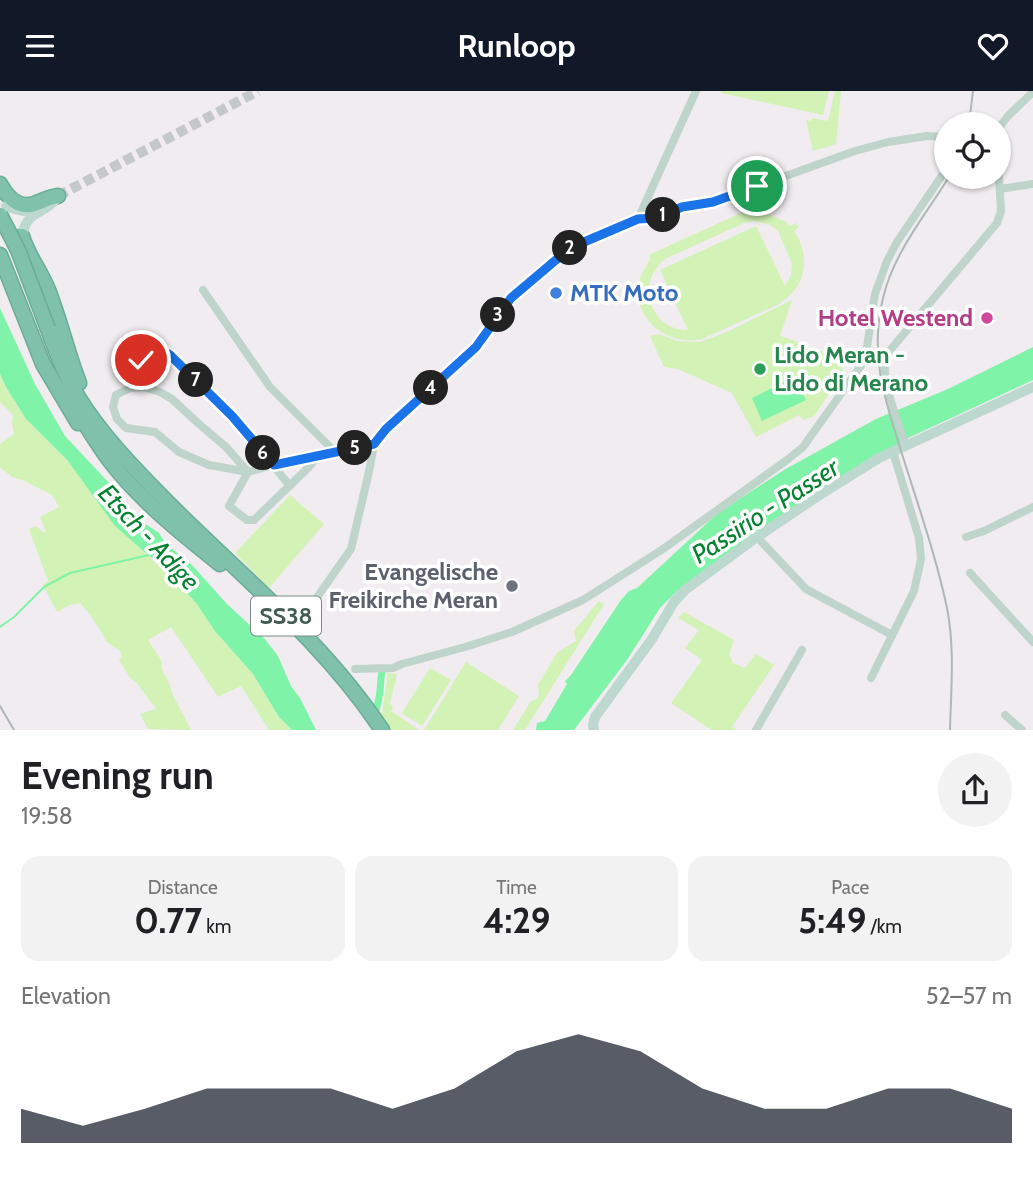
<!DOCTYPE html>
<meta charset="utf-8">
<style>
body{margin:0;font-family:Cabin,sans-serif;background:#f2f2f2;color:#202124;height:100vh;display:flex;flex-direction:column;font-size:26px;white-space:nowrap}
*{box-sizing:border-box;margin:0}
p{font-size:23px;color:#757577}
.icon{flex:none;width:38px;height:38px;fill:none;stroke:currentColor;stroke-width:2;stroke-linecap:round;stroke-linejoin:round}
.map{position:relative;height:639px;overflow:hidden}
.details{display:flex;flex-direction:column;background:#fff;flex:1}
.details>*{flex:none}
.fabs{position:absolute;left:934px;top:21px;display:grid;gap:14px}
.fabs a{display:grid;place-items:center;width:77px;height:77px;border-radius:50%;background:#fff;box-shadow:0 2px 5px #0004;font-size:35px}
.pin{position:absolute;display:grid;place-items:center;width:60px;height:60px;color:#fff;margin:-30px;border:4px solid #fff;border-radius:50%;box-shadow:0 2px 7px #0007}
.km{position:absolute;width:35px;height:35px;margin:-18px;border-radius:50%;background:#222;color:#fff;font-size:19px;line-height:35px;text-align:center}
.round{display:grid;place-items:center;flex:none;width:74px;height:74px;border-radius:37px;background:#f2f2f2}
.head{display:flex;align-items:center;justify-content:space-between;height:119px;padding:0 21px}
h1{font-size:38px;font-weight:700;line-height:52px}
.stats{display:grid;grid-template-columns:repeat(3,1fr);gap:10px;height:119px;padding:7px 21px}
.stats div{display:grid;align-content:center;border-radius:18px;background:#f2f2f2;text-align:center}
.stats b{font-size:35px;font-weight:700}
.stats small{font-size:19px;font-weight:400}
.stats p{font-size:19px}
.chart{height:196px;padding:14px 21px}
.chart p{display:flex;justify-content:space-between}
.chart svg{width:100%;height:126px;margin-top:7px;fill:#111827;opacity:.7}
header{display:flex;justify-content:space-between;align-items:center;height:91px;padding:0 21px;background:#111827;color:#fff;font-size:32px;font-weight:700}
.map>svg:first-child{display:block}
</style>
<header><svg class="icon" aria-label="menu" viewBox="0 0 24 24"><path d="M4 6h16M4 12h16M4 18h16"/></svg>Runloop<svg class="icon" aria-label="heart" viewBox="0 0 24 24"><path d="M12 20l-8-8c-3-5 5-10 8-4 3-6 11-1 8 4z"/></svg></header>
<div class="map">
<svg width="1033" height="639" viewBox="0 0 1033 639">
<rect width="100%" height="100%" fill="#f0ecef"/>
<g fill="#d3f2b6" fill-rule="evenodd">
<path d="M721,0H829L823,24L721,2Z"/>
<path d="M835,0H841L836,53L813,60L806,29L812,30V27L828,30Z"/>
<path d="M769,109L773,118L766,122L786,131L790,135L796,132L799,136L794,140C809,162 808,190 786,208C778,215 766,219 757,223C739,231 721,240 702,248C675,254 645,238 639,210H637L636,206L639,205L640,187L650,168L649,164ZM754,130L770,134L778,140L792,173L791,184L785,195L756,135L660,179L688,239C661,240 642,212 651,187C654,180 659,173 665,168L744,132Z"/>
<path d="M792,209L780,245L801,252V254L844,267L841,276L844,281L814,325L803,329L799,324L756,346L732,302L678,278L664,276L650,245L660,243L677,250L700,251L729,240Z"/>
<path d="M0,283L6,296L26,328L68,370L147,464L171,484L198,513L215,540L253,583L279,626L292,639H269L241,595L218,606L171,536L148,549L162,571L161,576L170,594L172,602L191,639L148,638L140,623L156,618L136,591L130,587L119,569L122,566L120,560L107,551L90,523L80,512L70,514L57,521L43,494L48,490L29,438L36,435L43,441H46L40,426L59,416L52,404L25,390L12,386L0,376V353L14,343L12,332L13,324L0,311Z"/>
<path d="M290,404L324,433L269,497L235,462Z"/>
<path d="M599,510L604,513L525,639H513L531,610L537,608L539,605L538,594L557,562L576,550L574,540Z"/>
<path d="M684,521L734,549L729,563L733,572L745,577L756,563L774,574L732,636L737,639H712L671,612L702,569L685,557L699,539L678,527Z"/>
<path d="M466,571L519,605L498,639H424Z"/>
<path d="M430,577L451,589L422,635L402,622Z"/>
<path d="M388,582L397,583L390,612L393,617L391,620L419,639H387L381,629Z"/>
</g>
<g fill="#7ff3a7">
<path d="M0,217L35,293L65,345L110,393L141,430L159,442L166,453L191,473L227,513L264,547L278,565L291,595L300,607L316,639H292L279,626L253,583L215,540L197,513L171,484L115,435L68,370L26,328L6,296L0,283Z"/>
<path d="M1033,256V289L908,347L778,427L677,500L660,517L627,569L574,639H536L537,632L545,630L567,593L565,590L571,584L621,509L629,500L637,497L718,422L784,379L876,328L948,298Z"/>
<path d="M795,286L806,309L762,330L752,307Z"/>
</g>
<g fill="none" stroke-linecap="round" stroke-linejoin="round">
<path stroke="#7ff3a7" stroke-width="2" d="M0,536L14,526L44,496L70,482L149,464"/>
<path stroke="#7ff3a7" stroke-width="7" d="M375,625C376,618 378,613 379,606C381,598 380,590 382,581"/>
<path stroke="#c5c8c8" stroke-width="10" stroke-dasharray="10 5" stroke-linecap="butt" d="M58,105L258,0"/>
<g stroke="#6bad96" stroke-width="17">
<g id="highway">
<path d="M0,93C7,106 19,118 34,113C43,110 49,106 58,105"/>
<path d="M22,145C27,164 41,180 48,199C60,229 67,261 79,292"/>
<path d="M0,164L43,273L78,332"/>
<path d="M48,238C56,261 65,284 78,306C102,345 135,378 167,411C241,485 324,551 382,639"/>
<path d="M77,320C88,337 98,354 110,370C140,409 181,442 220,473"/>
</g>
</g>
<g stroke="#bfd4cb" stroke-width="8">
<path d="M999,37L1007,26L1033,1"/>
<path d="M1000,98L1033,93"/>
<path d="M638,128L696,0"/>
<path d="M203,199L270,296L335,361"/>
<path d="M144,296L160,301L172,308L199,333L226,356L248,381L209,374L179,361L155,341L126,337L117,328L113,316L116,304L130,297Z"/>
<path d="M144,296C143,284 136,266 149,259C157,255 163,259 170,264L232,325L290,395"/>
<path d="M906,355C898,330 880,290 886,264L997,132L1001,120L999,86"/>
<path d="M319,364L309,376L254,429H247L229,415L248,381L274,374L374,353L386,339L476,256L511,207L545,177L570,157L638,128L656,126L682,116L713,111L855,60L888,51L927,45L947,46"/>
<path d="M757,446L806,498L892,544"/>
<path d="M966,446L984,440L1033,416"/>
<path d="M970,482L1033,551"/>
<path d="M301,529L351,458L370,376L374,353"/>
<path d="M355,578L393,577L402,573L465,556L512,541L583,509L663,458L787,369L803,356L865,269L875,203L887,170L897,151L947,77"/>
<path d="M871,587L914,500L921,468L919,447L893,361"/>
<path d="M1005,624L1022,639"/>
<path d="M756,639L802,559"/>
</g>
<g stroke="#bdd8cf" stroke-width="10">
<path d="M6,115C18,119 25,123 37,117"/>
<path d="M22,145C28,117 43,125 56,108"/>
<path d="M594,639L593,634L595,626L652,548L674,511L685,499L757,446L818,405L879,367L1033,296"/>
</g>
<use href="#highway" stroke="#7fc1aa" stroke-width="14"/>
<g stroke="#aeb8b6" stroke-width="2">
<path d="M969,33L973,0"/>
<path d="M949,86C925,125 894,161 883,207C869,265 885,309 902,363C918,414 936,465 947,517C955,557 951,599 950,639"/>
<path d="M0,615L14,639"/>
</g>
<g stroke="#6bad96" stroke-width="17" stroke-linecap="butt">
<path id="highway-bridge" d="M0,124L18,159L48,238"/>
</g>
<use href="#highway-bridge" stroke="#7fc1aa" stroke-width="14"/>
</g>
<g fill="none" stroke-linecap="round" stroke-linejoin="round">
<g stroke="#fff" stroke-width="14">
<path id="route" d="M141,269C148,254 157,255 170,264L232,325L274,374L374,353L386,338L476,256L511,207L570,157L638,128L656,127L682,116L713,111L757,95"/>
</g>
<use href="#route" stroke="#1a73e8" stroke-width="9"/>
</g>
<circle fill="#3f7fe0" stroke="#fff" stroke-width="2.5" cx="556" cy="202" r="7"/>
<circle fill="#d1479c" stroke="#fff" stroke-width="2.5" cx="987" cy="227" r="7"/>
<circle fill="#2e9e5b" stroke="#fff" stroke-width="2.5" cx="760" cy="278" r="7"/>
<circle fill="#6b7280" stroke="#fff" stroke-width="2.5" cx="512" cy="495" r="7"/>
<g text-anchor="middle" stroke-width="7" stroke-linejoin="round" paint-order="stroke">
<rect fill="#fff" stroke="#7b8d86" stroke-width="2" x="251" y="505.5" width="70" height="39" rx="5"/>
<g font-size="23" font-weight="bold" fill="#435c52">
<text x="286" y="533">SS38</text>
</g>
<g font-size="24" font-weight="bold" fill="#366cbe" stroke="#fff" text-anchor="start">
<text x="570" y="210">MTK Moto</text>
</g>
<g font-size="24" font-weight="bold" fill="#b23c85" stroke="#fff" text-anchor="end">
<text x="973" y="235">Hotel Westend</text>
</g>
<g font-size="24" font-weight="bold" fill="#27864d" stroke="#fff" text-anchor="start">
<text x="774" y="272">Lido Meran -<tspan x="774" dy="28">Lido di Merano</tspan></text>
</g>
<g font-size="24" font-weight="bold" fill="#5b616d" stroke="#fff" text-anchor="end">
<text x="498" y="489">Evangelische<tspan x="498" dy="28">Freikirche Meran</tspan></text>
</g>
<g font-size="26" font-style="italic" fill="#058230" stroke="#fff">
<text transform="translate(765 420) rotate(-33)" y="9">Passirio - Passer</text>
<text transform="translate(149 446) rotate(47)" y="9">Etsch - Adige</text>
</g>
</g>
</svg>
<div class="fabs">
<a><svg class="icon" aria-label="locate" viewBox="0 0 24 24"><circle cx="12" cy="12" r="6"/><path d="M12 2v4M12 18v4M2 12h4M18 12h4"/></svg></a>
</div>
<div class="pin" style="left:757px;top:95px;background:#1e9e55"><svg class="icon" aria-label="arrive" viewBox="0 0 24 24"><path d="M6 21V4h12l-3 4 3 4H6"/></svg></div>
<div class="pin" style="left:141px;top:269px;background:#d93025"><svg class="icon" aria-label="check" viewBox="0 0 24 24"><path d="M5 12l5 5 9-10"/></svg></div>
<b class="km" style="left:663px;top:124px">1</b>
<b class="km" style="left:570px;top:157px">2</b>
<b class="km" style="left:498px;top:224px">3</b>
<b class="km" style="left:431px;top:297px">4</b>
<b class="km" style="left:355px;top:357px">5</b>
<b class="km" style="left:263px;top:362px">6</b>
<b class="km" style="left:196px;top:289px">7</b>
</div>
<section class="details">
<div class="head"><div><h1>Evening run</h1><p>19:58</p></div><a class="round"><svg class="icon" aria-label="share" viewBox="0 0 24 24"><path d="M12 15V3M7 8l5-5 5 5M5 13v7h14v-7"/></svg></a></div>
<div class="stats">
<div><p>Distance</p><b>0.77<small> km</small></b></div>
<div><p>Time</p><b>4:29</b></div>
<div><p>Pace</p><b>5:49<small> /km</small></b></div>
</div>
<div class="chart"><p><span>Elevation</span>52–57 m</p>
<svg viewBox="0 0 160 44" preserveAspectRatio="none"><path d="M0 44V32L10 38L20 32L30 25L40 25L50 25L60 32L70 25L80 12L90 6L100 12L110 25L120 32L130 32L140 25L150 25L160 32V44z"/></svg>
</div>
</section>
